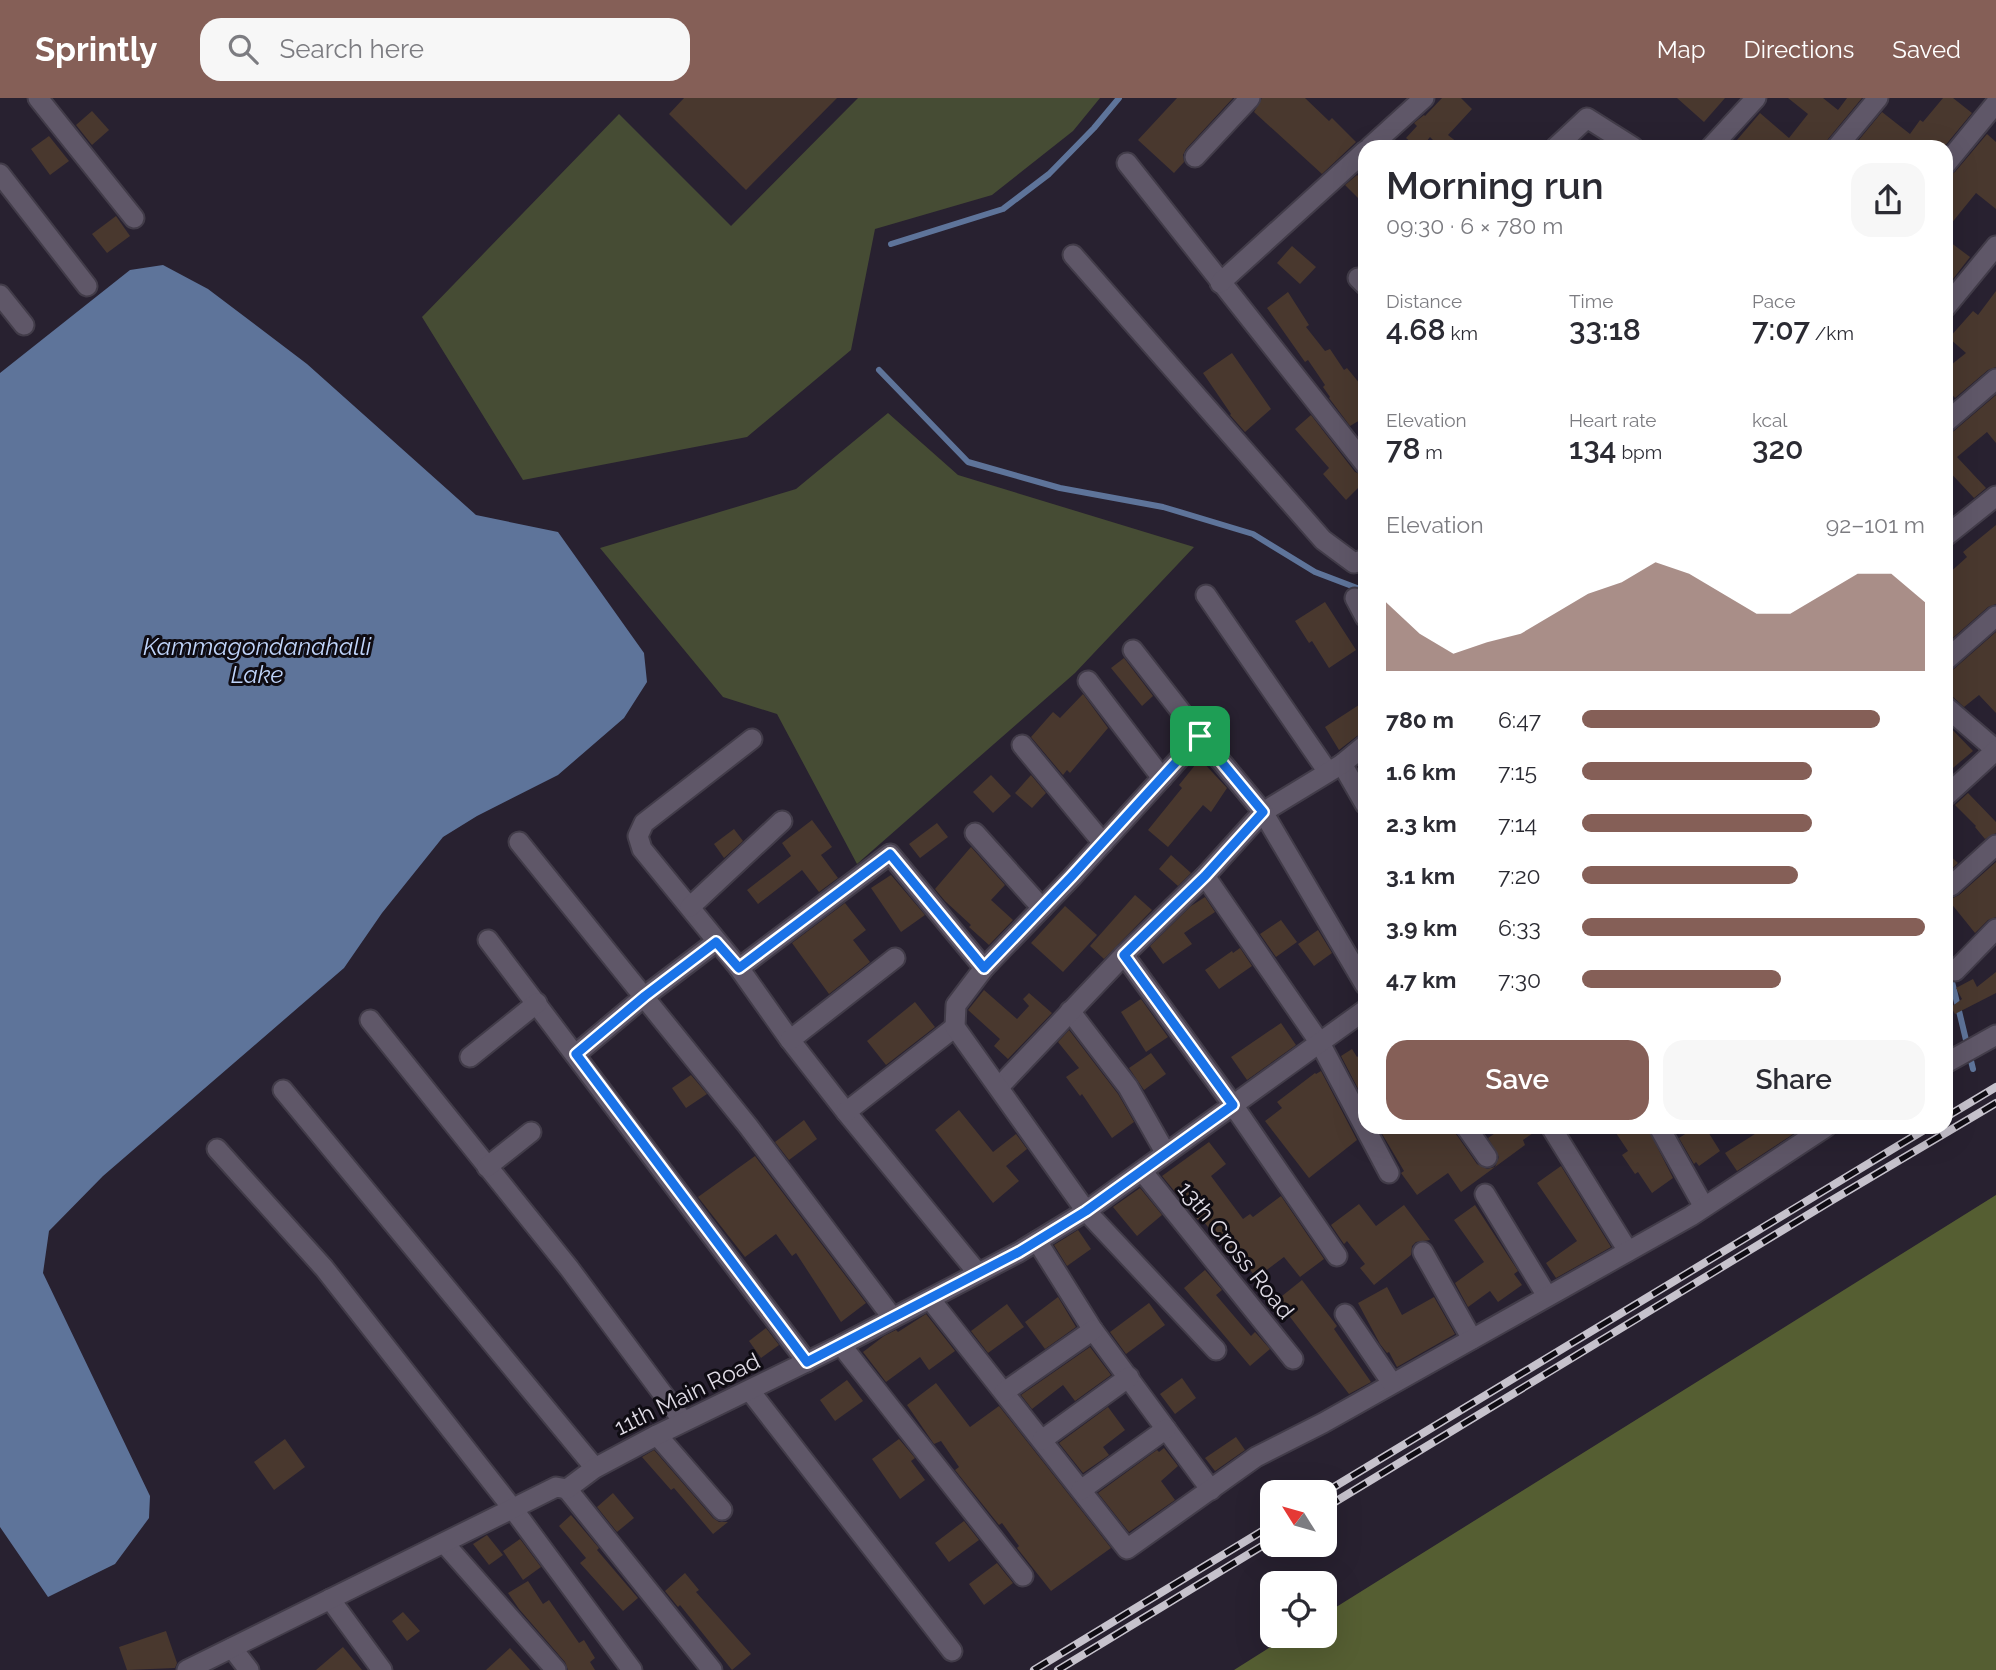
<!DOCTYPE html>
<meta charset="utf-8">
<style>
body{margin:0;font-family:Raleway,sans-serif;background:#f7f7f7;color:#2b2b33;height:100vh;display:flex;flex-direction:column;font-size:26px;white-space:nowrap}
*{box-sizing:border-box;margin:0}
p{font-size:23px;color:#7c7c81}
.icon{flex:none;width:38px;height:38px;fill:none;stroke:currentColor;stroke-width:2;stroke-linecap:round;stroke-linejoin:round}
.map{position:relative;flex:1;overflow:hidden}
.sheet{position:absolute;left:1358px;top:42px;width:595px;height:994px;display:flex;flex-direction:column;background:#fff;border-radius:21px;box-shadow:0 7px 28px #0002}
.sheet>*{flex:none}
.needle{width:46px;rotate:307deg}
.controls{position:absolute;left:1260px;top:1382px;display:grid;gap:14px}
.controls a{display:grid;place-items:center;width:77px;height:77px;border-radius:14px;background:#fff;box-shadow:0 7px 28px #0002;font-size:35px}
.pin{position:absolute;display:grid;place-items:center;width:60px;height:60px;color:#fff;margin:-30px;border-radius:14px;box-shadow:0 4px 10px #0006}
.round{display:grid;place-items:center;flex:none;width:74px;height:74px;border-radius:21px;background:#f7f7f7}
.head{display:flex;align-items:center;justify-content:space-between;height:119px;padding:0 28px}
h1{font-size:38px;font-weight:600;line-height:52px}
.metrics{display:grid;grid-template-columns:repeat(3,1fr);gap:10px;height:119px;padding:7px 28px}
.metrics div{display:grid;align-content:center}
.metrics b{font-size:30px;font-weight:600}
.metrics small{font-size:19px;font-weight:400}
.metrics p{font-size:19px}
.chart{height:196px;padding:14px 28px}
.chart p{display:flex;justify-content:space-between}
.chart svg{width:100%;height:126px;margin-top:7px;fill:#855f57;opacity:.7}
.primary-button{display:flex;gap:14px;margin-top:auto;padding:14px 28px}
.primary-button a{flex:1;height:80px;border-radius:21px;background:#855f57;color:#fff;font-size:28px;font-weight:600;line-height:80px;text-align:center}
.primary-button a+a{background:#f7f7f7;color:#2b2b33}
ul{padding:0 28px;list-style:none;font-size:23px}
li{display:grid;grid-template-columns:112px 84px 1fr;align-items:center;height:52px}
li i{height:18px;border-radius:9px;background:#855f57}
header{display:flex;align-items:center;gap:42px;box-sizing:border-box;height:98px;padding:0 35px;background:#855f57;color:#fff}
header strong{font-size:33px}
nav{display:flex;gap:38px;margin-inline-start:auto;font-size:24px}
.search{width:490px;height:63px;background:#f7f7f7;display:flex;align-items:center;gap:18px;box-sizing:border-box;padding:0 24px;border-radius:21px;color:#7c7c81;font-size:26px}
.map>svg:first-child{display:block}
</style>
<header>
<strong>Sprintly</strong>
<div class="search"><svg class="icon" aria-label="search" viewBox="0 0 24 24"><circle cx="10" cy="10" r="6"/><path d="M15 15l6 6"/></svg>Search here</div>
<nav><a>Map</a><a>Directions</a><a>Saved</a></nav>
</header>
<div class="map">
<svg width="1996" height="1572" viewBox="0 0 1996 1572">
<rect width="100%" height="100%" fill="#282130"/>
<g fill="#464c34">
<path d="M858,0H1100L1073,33L992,97L875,131L851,252L747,339L523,382L422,219L619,16L731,128Z"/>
<path d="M888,315L958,377L1194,449L1075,575L857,766L777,616L723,599L600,450L796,391Z"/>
</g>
<path fill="#555e32" d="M1996,1097V1572H1234L1288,1538H1325V1516Z"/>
<path fill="#5e749a" d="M163,167L208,191L307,266L476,417L558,434L644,555L647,584L624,620L558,677L477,718L443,739L382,815L344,870L103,1078L49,1133L43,1175L150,1398L149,1420L115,1466L48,1499L0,1429V275L130,172Z"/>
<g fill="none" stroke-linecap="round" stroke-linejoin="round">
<g stroke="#5e749a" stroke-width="6">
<path d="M891,146L1003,111L1049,76L1094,30L1119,0"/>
<path d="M879,272L968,364L1060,390L1163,409L1253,436L1315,474L1365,493"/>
<path d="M1946,859L1973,971"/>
</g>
</g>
<g fill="#49382e">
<path d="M684,0H837L746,92L669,16Z"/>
<path d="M1177,0H1233L1186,51L1183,57L1184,64L1174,75L1138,42Z"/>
<path d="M1262,0H1305L1329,23L1332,20L1356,44L1322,76L1254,14Z"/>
<path d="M1442,0H1461L1472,11L1448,37L1463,49H1440L1430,39L1422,49H1417L1406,40L1417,28L1414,25L1424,17L1425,18Z"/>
<path d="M1677,0H1725L1704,24Z"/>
<path d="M1788,0H1823L1838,12L1847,0H1862L1828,41L1825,49H1731L1760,15L1789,40L1808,16Z"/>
<path d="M1943,0H1953L1972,15L1944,49H1853L1882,14L1910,36L1920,22L1923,24Z"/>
<path d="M92,13L109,32L92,47L76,27Z"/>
<path d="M1987,36L1996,44V111L1976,95L1946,132V78L1955,74Z"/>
<path d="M49,38L69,63L50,77L31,51Z"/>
<path d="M1357,77L1365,84V107L1345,87Z"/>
<path d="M116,118L130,138L107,155L92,136Z"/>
<path d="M1946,141L1970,159L1946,190Z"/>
<path d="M1292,148L1316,169L1300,186L1277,165Z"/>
<path d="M1996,193V269L1988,272L1955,300L1946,289V271L1966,255L1949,240L1973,213L1978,217Z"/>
<path d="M1288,194L1309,227L1306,229L1325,253L1330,251L1344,272L1347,270L1365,292V319L1350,328L1329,300L1330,299L1323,289L1325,287L1308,262L1305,264L1267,210Z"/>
<path d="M1232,255L1271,311L1245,334L1230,317L1231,316L1203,275Z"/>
<path d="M1996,297V345L1987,334L1957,359L1986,390L1974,400L1946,370V336L1954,333Z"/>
<path d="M1311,317L1355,374L1365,378V383L1346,402L1323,376L1329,370L1295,331Z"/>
<path d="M1996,427V506L1988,509L1946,546V478L1967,459L1963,454Z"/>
<path d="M1325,504L1356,552L1329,570L1312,543L1309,545L1295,523Z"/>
<path d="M1996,534V615L1979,597L1964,609L1953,599L1946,597V574L1954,571Z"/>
<path d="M1124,560L1153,598L1142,608L1111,570Z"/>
<path d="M1083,596L1108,630L1070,675L1067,672L1063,677L1031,639L1053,614L1060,620Z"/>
<path d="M1365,603V635L1357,638L1339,652L1325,629Z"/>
<path d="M1946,625L1973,653L1947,675L1950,678L1946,681Z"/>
<path d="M1200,661L1227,690L1211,714L1203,707L1168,749L1148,732L1182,690L1179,687Z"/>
<path d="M991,677L1011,698L993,715L973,694Z"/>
<path d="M1031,677L1046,695L1032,710L1015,695Z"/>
<path d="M1968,695L1996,724V735L1985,741L1975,729L1976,728L1955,707Z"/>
<path d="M812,722L832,749L821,757L838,780L819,794L802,772L758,806L747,792L791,758L782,745Z"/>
<path d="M937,725L948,739L920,760L909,746Z"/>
<path d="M734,731L743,743L724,760L714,746Z"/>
<path d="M971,749L1005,787L991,802L1013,822L989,847L969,829L971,827L945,803L935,791Z"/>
<path d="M1946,754L1958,765L1946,776Z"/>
<path d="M1171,757L1191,775L1178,788L1159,771Z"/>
<path d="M1996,764V819L1988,822L1975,835L1946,799L1953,800L1959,797Z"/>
<path d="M891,777L925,817L901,834L871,790Z"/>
<path d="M1135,797L1152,812L1104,861L1090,848Z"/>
<path d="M1205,799L1215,814L1184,835L1192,846L1163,866L1150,848L1191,808Z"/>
<path d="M845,805L866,832L853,842L870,864L829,896L792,845Z"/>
<path d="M1065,808L1097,837L1063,874L1031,845Z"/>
<path d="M1281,822L1297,844L1276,859L1260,836Z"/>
<path d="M1318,832L1332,855L1314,868L1298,846Z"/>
<path d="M1240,850L1252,868L1219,891L1205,872L1232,853L1233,855Z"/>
<path d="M1996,874V895L1955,916L1951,909L1962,901L1956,890L1973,881L1977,889Z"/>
<path d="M984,892L1017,921L1029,908L1023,901L1029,895L1052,915L1008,961L994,948L1000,941L968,912Z"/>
<path d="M1141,901L1168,939L1146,954L1121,914Z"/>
<path d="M915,904L935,929L886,967L867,943Z"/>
<path d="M1281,925L1296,947L1247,982L1231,959Z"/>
<path d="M1069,932L1118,996L1134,1024L1112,1040L1082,996L1080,998L1066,979L1079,970L1058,944Z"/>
<path d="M1352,951L1357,959L1365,953V1004L1341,958Z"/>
<path d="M1151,955L1166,976L1144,992L1129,970Z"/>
<path d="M1321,973L1357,1042L1309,1080L1265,1023L1282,1010L1277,1004L1315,975L1316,976Z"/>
<path d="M691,977L707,996L686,1010L672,990Z"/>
<path d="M959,1012L993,1054L1016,1036L1027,1051L1006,1068L1019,1083L993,1105L935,1032Z"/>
<path d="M804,1022L817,1041L789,1062L775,1044Z"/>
<path d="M1378,1029H1454L1456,1036L1477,1066L1487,1071L1495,1069L1499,1059L1488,1040L1504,1029L1539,1031L1523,1042L1525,1047L1461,1094L1448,1075L1417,1097L1401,1075L1404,1073Z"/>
<path d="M1612,1029H1647L1673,1080L1652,1095L1638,1074L1635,1076L1622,1057L1628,1053Z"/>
<path d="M1696,1029H1705L1720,1053L1699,1068L1696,1064L1694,1066L1679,1040Z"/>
<path d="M1766,1029H1804L1737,1073L1725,1055Z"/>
<path d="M1209,1044L1226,1066L1211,1078L1243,1121L1250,1116L1253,1119L1281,1098L1324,1161L1300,1179L1284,1159L1256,1180L1240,1158L1234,1162L1201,1120L1198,1122L1162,1078Z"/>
<path d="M755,1058L866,1205L841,1224L796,1155L792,1158L776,1136L745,1159L698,1099Z"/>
<path d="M1561,1068L1611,1149L1556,1180L1546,1165L1577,1143L1537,1085Z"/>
<path d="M1140,1090L1162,1117L1137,1138L1113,1109Z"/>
<path d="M1359,1106L1376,1128L1404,1107L1430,1142L1416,1144L1412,1148L1411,1157L1374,1187L1360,1170L1365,1166L1347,1143L1344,1146L1331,1127Z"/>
<path d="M1475,1107L1518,1173L1514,1176L1522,1187L1498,1204L1490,1193L1468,1209L1455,1185L1484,1164L1454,1122Z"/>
<path d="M1078,1132L1091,1151L1067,1168L1054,1147Z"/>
<path d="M1205,1172L1222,1192L1216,1197L1251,1238L1255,1234L1270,1251L1250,1268L1184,1190Z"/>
<path d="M1302,1182L1337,1228L1334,1231L1371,1284L1349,1296L1277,1202Z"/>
<path d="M1387,1189L1402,1217L1434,1199L1455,1236L1397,1269L1389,1254L1387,1255L1380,1246L1358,1205Z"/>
<path d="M1058,1199L1076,1229L1045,1251L1025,1224Z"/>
<path d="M1149,1205L1165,1227L1126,1256L1110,1234Z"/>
<path d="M1007,1206L1024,1229L988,1255L971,1233Z"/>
<path d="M926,1216L955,1253L929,1272L920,1259L886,1284L863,1254L884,1238L896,1232L898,1234Z"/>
<path d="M766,1230L779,1247L761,1260L749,1243Z"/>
<path d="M1090,1249L1111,1277L1075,1303L1063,1287L1032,1311L1021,1297Z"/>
<path d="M1182,1280L1196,1300L1175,1316L1160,1296Z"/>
<path d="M847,1282L863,1303L835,1323L820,1302Z"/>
<path d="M936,1285L970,1329L999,1308L1111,1450L1051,1493L1017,1450L1019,1448L1002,1425L999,1427L955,1372L959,1369L941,1343L934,1346L907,1307Z"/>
<path d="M1108,1309L1125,1332L1103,1349L1109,1357L1083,1375L1059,1345Z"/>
<path d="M1236,1339L1245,1352L1215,1373L1205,1360Z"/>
<path d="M285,1341L305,1369L274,1392L254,1364Z"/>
<path d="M899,1341L915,1360L911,1363L925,1382L900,1401L872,1361Z"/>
<path d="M1164,1350L1178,1368L1161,1383L1175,1402L1129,1434L1098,1395L1157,1352L1159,1354Z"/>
<path d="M654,1352L713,1420L719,1424H728L713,1436L674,1390L671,1392L642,1359Z"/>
<path d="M613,1395L634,1420L617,1434L597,1409Z"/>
<path d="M571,1417L599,1450L597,1452L638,1500L623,1513L580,1465L586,1460L559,1428Z"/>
<path d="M964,1423L979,1442L949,1464L935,1445Z"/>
<path d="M487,1437L503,1457L489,1467L473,1446Z"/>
<path d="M520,1441L541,1469L523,1482L503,1453Z"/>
<path d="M997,1465L1013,1485L984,1507L969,1486Z"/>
<path d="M685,1475L699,1492L696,1494L751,1556L732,1572L680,1507L678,1509L665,1493Z"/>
<path d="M528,1483L543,1506L549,1502L579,1545L584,1542L595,1560L590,1564L595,1572H568L565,1564L519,1511L508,1495Z"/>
<path d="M403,1514L420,1533L407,1543L392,1523Z"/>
<path d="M166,1533L177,1565L175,1570L127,1572L119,1549Z"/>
<path d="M343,1549L362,1572H316Z"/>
<path d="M510,1550L530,1572H486Z"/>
</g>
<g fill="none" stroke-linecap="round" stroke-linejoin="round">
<g stroke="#423c49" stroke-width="23">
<g id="street">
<path d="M38,0L134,120"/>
<path d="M1370,49L1424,0"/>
<path d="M1556,49L1587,20L1633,49"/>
<path d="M1711,49L1756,0"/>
<path d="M1837,49L1878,0"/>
<path d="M1195,59L1250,0"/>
<path d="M1127,65L1365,366"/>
<path d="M1946,66L1996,5"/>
<path d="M0,76L87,188"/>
<path d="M1073,157L1323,442L1354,465L1365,461"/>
<path d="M1358,180L1365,187"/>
<path d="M1220,185L1365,53"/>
<path d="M0,197L24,227"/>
<path d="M1946,209L1996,148"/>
<path d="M1946,324L1996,281"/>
<path d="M1946,438L1996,398"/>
<path d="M1206,497L1328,674"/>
<path d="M1355,500L1365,519"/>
<path d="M1133,552L1200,638"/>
<path d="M1946,562L1996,518"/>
<path d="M1088,583L1162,680"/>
<path d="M1946,609L1996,652"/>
<path d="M752,641L644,725L638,738L642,751L739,870L790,942L846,1014L977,1174"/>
<path d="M1022,647L1103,745"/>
<path d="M1342,666L1365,706"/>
<path d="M1946,698L1996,652"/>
<path d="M975,735L1042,810"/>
<path d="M519,744L748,1028L892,1219"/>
<path d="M1205,778L1320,945L1389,1075"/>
<path d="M1951,788L1996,747"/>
<path d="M690,809L782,723"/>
<path d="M488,842L807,1264"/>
<path d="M1124,857L1233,1007L1337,1158"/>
<path d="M739,870L890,756L984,870"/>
<path d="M1955,873L1996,831"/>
<path d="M1070,913L1128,989L1165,1054"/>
<path d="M370,922L569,1170L683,1323"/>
<path d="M790,942L895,860"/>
<path d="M576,956L645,898L716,844"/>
<path d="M470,959L537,905"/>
<path d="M1946,965L1996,937"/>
<path d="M999,989L1124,857L1205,778L1263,714L1342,666L1365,647"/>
<path d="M283,992L595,1370"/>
<path d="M846,1014L955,929"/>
<path d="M1466,1029L1487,1059"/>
<path d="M1551,1029L1628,1153"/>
<path d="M1659,1029L1704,1109"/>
<path d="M217,1051L324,1170L513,1411L632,1572"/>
<path d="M487,1069L531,1034"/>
<path d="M1142,1073L1293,1261"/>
<path d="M1485,1096L1547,1198"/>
<path d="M1037,1143L1093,1232L1211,1392"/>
<path d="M1423,1154L1472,1241"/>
<path d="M930,1201L1127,1451L1256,1359L1323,1325L1691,1118L1826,1029"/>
<path d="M1345,1216L1392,1285"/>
<path d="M841,1247L1023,1478"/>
<path d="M1216,1252L1086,1113L955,929L956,907L984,870L1071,780L1200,638L1263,714L1365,887"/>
<path d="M750,1293L952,1553"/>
<path d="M1004,1294L1093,1232"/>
<path d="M657,1337L722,1412"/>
<path d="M1042,1342L1129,1279"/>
<path d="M567,1391L712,1572"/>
<path d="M1081,1392L1166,1331"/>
<path d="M444,1445L556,1572"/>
<path d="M330,1501L382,1572"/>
<path d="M232,1550L249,1572"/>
<path d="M187,1572L556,1389L567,1391L595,1370L657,1337L841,1247L1019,1154L1086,1113L1365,912"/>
</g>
</g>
<use href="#street" stroke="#5f5768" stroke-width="19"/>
<g stroke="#c6c2cc" stroke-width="8">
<g id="rail">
<path d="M1946,1019L1996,989"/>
<path d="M1324,1395L1929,1029"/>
<path d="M1325,1410L1829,1104L1996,1005"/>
<path d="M1034,1572L1272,1427"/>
<path d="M1058,1572L1272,1442"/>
</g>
</g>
<use href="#rail" stroke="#0f0c13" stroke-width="5" stroke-dasharray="16" stroke-linecap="butt"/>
</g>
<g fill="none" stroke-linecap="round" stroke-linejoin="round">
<g stroke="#fff" stroke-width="14">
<path id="route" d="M1200,638L1263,714L1205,778L1124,857L1233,1007L1086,1113L1019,1154L807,1264L576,956L645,898L716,844L739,870L890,756L984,870L1071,779Z"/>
</g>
<use href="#route" stroke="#1a73e8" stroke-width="9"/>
</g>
<g text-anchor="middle" stroke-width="6" stroke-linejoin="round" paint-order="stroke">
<g font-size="23" fill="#dfdbe5" stroke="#0f0c13">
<text transform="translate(1236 1152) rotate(51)" y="8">13th Cross Road</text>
<text transform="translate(687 1296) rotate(-26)" y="8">11th Main Road</text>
</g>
<g font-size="24" font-style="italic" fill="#c0d5fb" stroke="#0f0c13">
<text x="257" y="557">Kammagondanahalli<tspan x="257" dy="28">Lake</tspan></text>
</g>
</g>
</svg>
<div class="controls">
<a><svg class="needle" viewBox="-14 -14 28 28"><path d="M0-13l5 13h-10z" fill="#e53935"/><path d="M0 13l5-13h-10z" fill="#7c7c81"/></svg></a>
<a><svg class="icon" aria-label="locate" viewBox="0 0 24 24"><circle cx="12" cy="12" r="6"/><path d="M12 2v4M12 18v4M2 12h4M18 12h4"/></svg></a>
</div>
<div class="pin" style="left:1200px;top:638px;background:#1e9e55"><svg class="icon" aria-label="arrive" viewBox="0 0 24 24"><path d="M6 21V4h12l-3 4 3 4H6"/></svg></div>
<section class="sheet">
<div class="head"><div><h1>Morning run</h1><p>09:30 · 6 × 780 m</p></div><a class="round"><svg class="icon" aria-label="share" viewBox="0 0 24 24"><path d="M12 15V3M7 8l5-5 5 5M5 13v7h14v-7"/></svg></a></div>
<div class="metrics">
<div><p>Distance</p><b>4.68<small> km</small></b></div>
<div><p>Time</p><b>33:18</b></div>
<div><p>Pace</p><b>7:07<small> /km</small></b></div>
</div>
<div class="metrics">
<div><p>Elevation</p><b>78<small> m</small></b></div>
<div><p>Heart rate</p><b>134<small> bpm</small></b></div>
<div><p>kcal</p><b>320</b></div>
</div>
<div class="chart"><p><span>Elevation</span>92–101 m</p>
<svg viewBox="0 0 160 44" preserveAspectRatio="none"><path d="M0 44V20L10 31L20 38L30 34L40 31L50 24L60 17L70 13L80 6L90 10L100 17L110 24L120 24L130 17L140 10L150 10L160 20V44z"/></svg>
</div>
<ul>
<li><b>780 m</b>6:47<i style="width:87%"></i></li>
<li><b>1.6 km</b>7:15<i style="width:67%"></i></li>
<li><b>2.3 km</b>7:14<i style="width:67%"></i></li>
<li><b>3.1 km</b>7:20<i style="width:63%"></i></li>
<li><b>3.9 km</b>6:33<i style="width:100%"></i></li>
<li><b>4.7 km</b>7:30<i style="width:58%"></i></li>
</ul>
<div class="primary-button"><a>Save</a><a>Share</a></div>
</section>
</div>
